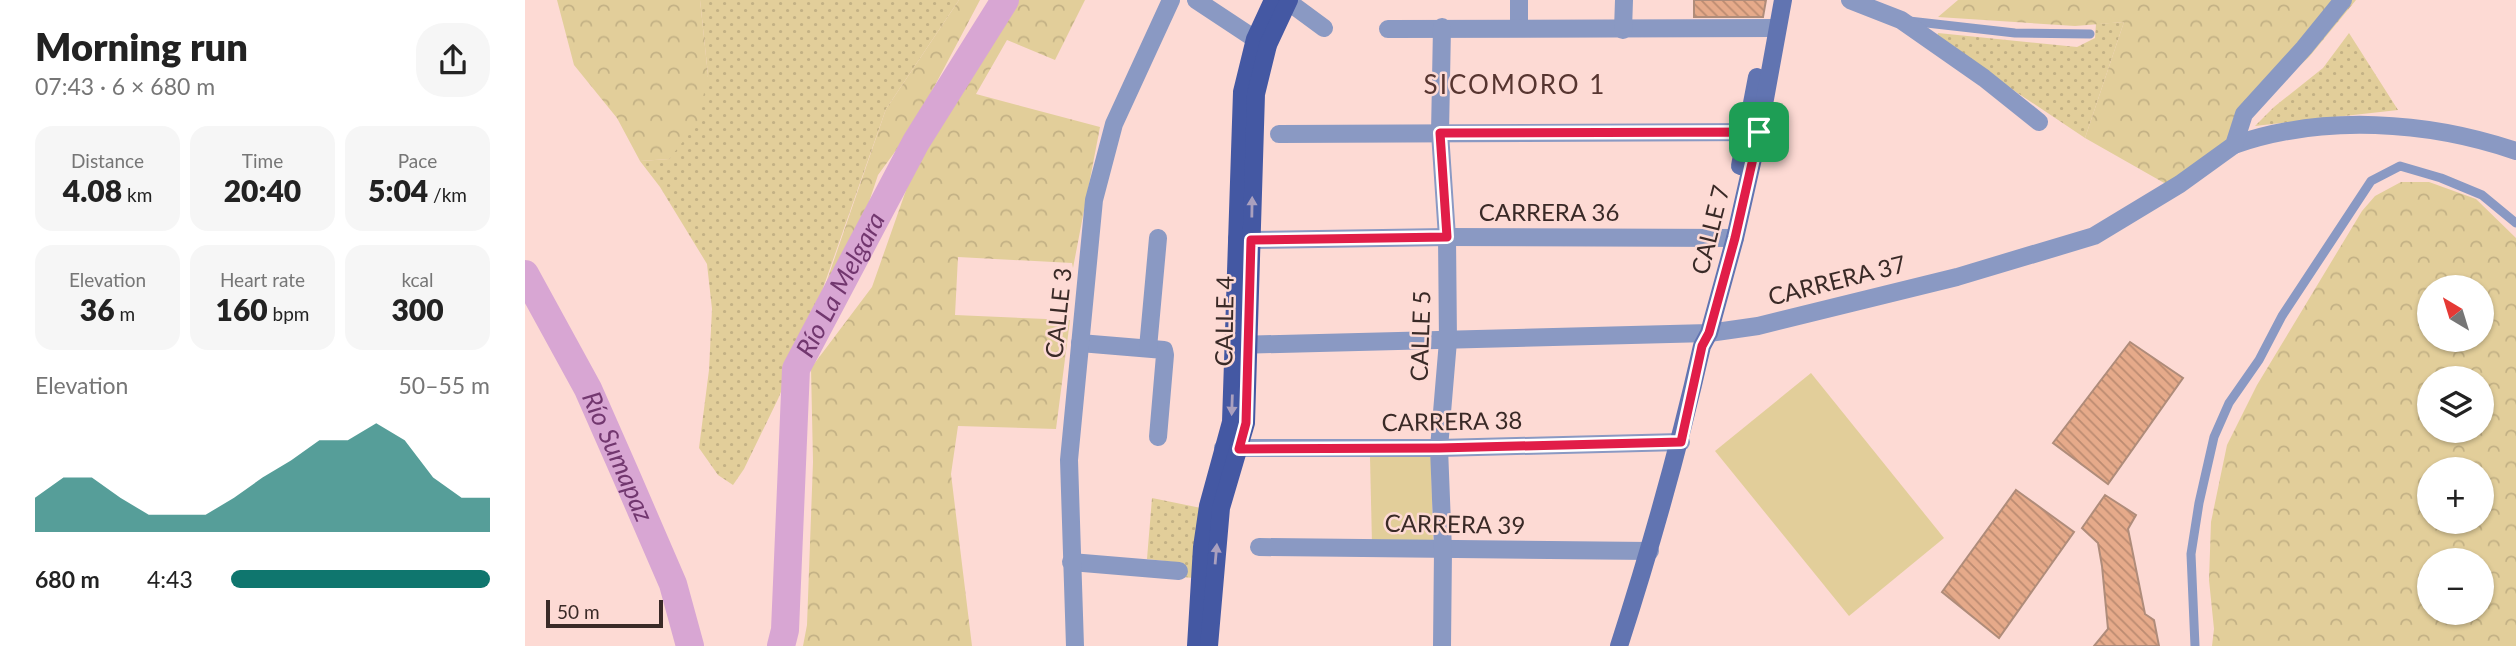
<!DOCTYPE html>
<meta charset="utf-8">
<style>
body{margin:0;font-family:Lato,sans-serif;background:#f6f6f6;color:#222;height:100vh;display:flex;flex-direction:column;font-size:26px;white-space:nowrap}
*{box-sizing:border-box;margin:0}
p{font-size:23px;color:#767676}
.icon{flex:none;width:38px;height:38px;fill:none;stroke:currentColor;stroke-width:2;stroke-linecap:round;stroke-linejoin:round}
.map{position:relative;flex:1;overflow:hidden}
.drawer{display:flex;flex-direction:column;background:#fff;width:525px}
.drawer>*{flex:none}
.needle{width:46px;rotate:322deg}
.tools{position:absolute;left:1892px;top:275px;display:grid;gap:14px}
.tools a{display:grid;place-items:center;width:77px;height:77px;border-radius:50%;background:#fff;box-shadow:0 2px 5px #0004;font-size:35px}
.scale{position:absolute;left:21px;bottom:18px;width:117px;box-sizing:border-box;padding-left:7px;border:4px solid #3a2a27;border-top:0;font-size:19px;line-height:24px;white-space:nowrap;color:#3a2a27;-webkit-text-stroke:5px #fddad4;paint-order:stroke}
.pin{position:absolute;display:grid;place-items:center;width:60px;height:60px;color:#fff;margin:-30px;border-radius:14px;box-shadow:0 4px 10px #0006}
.round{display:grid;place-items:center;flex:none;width:74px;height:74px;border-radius:28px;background:#f6f6f6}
.summary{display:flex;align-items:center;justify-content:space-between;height:119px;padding:0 35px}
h1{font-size:38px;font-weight:800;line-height:52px}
.metrics{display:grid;grid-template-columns:repeat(3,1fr);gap:10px;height:119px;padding:7px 35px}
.metrics div{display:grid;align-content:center;border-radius:18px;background:#f6f6f6;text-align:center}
.metrics b{font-size:30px;font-weight:800}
.metrics small{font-size:19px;font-weight:400}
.metrics p{font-size:19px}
.chart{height:196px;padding:14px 35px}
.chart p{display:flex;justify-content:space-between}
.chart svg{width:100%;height:126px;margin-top:7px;fill:#0f766e;opacity:.7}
ul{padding:0 35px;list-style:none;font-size:23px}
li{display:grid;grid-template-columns:112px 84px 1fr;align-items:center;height:52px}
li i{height:18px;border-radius:9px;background:#0f766e}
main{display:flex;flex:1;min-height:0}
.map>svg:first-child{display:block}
</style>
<main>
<section class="drawer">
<div class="summary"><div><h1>Morning run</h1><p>07:43 · 6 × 680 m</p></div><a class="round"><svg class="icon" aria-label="share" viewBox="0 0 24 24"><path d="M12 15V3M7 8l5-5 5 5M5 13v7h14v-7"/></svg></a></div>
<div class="metrics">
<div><p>Distance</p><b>4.08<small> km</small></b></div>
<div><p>Time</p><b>20:40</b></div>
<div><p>Pace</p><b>5:04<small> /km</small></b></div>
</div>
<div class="metrics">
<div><p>Elevation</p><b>36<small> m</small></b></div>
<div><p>Heart rate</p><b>160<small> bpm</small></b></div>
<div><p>kcal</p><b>300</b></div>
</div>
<div class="chart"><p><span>Elevation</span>50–55 m</p>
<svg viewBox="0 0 160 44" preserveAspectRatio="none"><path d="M0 44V32L10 25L20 25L30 32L40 38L50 38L60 38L70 32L80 25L90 19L100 12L110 12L120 6L130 12L140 25L150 32L160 32V44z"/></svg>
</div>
<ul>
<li><b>680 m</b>4:43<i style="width:100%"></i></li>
</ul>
</section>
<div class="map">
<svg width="1991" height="646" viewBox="0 0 1991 646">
<defs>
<pattern id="grass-dots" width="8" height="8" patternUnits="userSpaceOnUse" patternTransform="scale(1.75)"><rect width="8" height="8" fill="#e2ce9a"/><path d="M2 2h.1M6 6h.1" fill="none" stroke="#c3b185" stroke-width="1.8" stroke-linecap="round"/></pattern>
<pattern id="forest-crowns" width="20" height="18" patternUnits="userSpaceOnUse" patternTransform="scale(1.75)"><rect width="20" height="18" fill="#e2ce9a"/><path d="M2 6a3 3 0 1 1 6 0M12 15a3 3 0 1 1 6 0" fill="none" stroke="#c3b185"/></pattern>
<pattern id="building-back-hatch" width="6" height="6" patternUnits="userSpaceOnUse" patternTransform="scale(1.75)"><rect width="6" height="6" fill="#e6aa8a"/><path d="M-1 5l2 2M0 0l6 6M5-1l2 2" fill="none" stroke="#bb8b71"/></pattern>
</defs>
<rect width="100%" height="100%" fill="#fddad4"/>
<g fill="url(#grass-dots)">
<path d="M175,0H434L361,109L290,311L253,399L219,469L208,485L193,475L174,448L184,370L187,309L182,264L135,187L115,161L144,159L183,75Z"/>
<path d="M1599,22L1560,138L1412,39L1413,33L1552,47L1570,38L1571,24Z"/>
<path d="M1824,33L1873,110L1730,126L1749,107L1798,68Z"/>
<path d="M627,498L676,508L668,578L658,577V563L622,559Z"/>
</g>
<g fill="url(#forest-crowns)" fill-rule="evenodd">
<path d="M32,0H175L183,75L172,124L144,159L115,161L92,118L49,65Z"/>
<path d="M434,0H455L388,127L353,175L338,220L300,286L361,109Z"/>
<path d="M487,0H560L530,60L482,40L451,94L575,127L548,268L547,263L433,257L430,315L545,320L531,429L433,426L426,474L447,646H278L282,625L288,462L286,368L347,287L392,159Z"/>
<path d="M1433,0H1831L1784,57L1737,101L1703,144L1641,184L1560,138L1599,22L1550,26L1413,17Z"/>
<path d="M1876,182H1904L1951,199L1991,238V646H1687L1689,629L1684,580L1686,522L1702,445L1732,385L1837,211L1850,196ZM1904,287H1956V340H1904ZM1904,378H1956V430H1904ZM1956,469V522H1904V469ZM1956,560V612H1904V560Z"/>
</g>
<g fill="#e2ce9a">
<path d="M1286,373L1419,538L1324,616L1190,451Z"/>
<path d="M845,457H906L908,541L847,544Z"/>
</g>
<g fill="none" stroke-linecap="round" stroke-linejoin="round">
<g stroke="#d8a6d3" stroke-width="28">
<path id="s1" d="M0,274L63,389L100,473L148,584L165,646"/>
<path id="s2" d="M256,646L260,630L271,369L391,142L480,0"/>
</g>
</g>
<g fill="url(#building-back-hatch)" stroke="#af8c7a" stroke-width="2">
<path d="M1169,0H1241L1238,17H1169Z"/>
<path d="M1605,342L1658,378L1583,484L1528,443Z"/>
<path d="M1491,490L1549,532L1474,638L1417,592Z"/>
<path d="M1580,495L1611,515L1603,529L1620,614L1629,620L1634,646H1569L1583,629L1577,566L1573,543L1557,528Z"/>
</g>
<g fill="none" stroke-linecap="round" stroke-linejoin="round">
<g stroke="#8a99c3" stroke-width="9">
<path d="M1384,21L1490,33L1565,34"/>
<path d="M1670,646L1666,554L1674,503L1689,437L1704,403L1734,360L1757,316L1846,181L1875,166L1916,178L1957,195L1991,223"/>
</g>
<g stroke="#8a99c3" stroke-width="18">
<path d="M671,0L730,39L743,45"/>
<path d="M761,0L799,28"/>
<path d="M1325,0L1376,20L1459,78L1514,122"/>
<path d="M994,28V0"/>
<path d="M863,29L1252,28"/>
<path d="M1098,30L1099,0"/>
<path d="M754,134L1234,132"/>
<path d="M1709,145C1798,114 1903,121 1991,151"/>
<path d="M712,238L726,240L922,237L1210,238"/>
<path d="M555,343L639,350L640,355L633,437"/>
<path d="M711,345L1184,333L1233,326L1432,277L1569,236L1655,184L1709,145L1719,114L1779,48L1818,0"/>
<path d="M623,348L633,238"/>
<path d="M698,448H914L1156,442"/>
<path d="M734,547L1125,551"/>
<path d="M546,562L654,571"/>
<path d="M550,646L544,460L569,200L589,124L646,0"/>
<path d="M917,646L918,550L914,448L923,341L922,237L915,133L917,27"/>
</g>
<g stroke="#6174b1" stroke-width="18">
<path d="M1215,166L1232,77"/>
<path d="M1094,646C1126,547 1154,448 1177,346L1184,333L1210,238L1234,132L1258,0"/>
</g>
<g stroke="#4458a3" stroke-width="18">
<path d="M671,646L677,547L683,506L706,422L717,92L730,39L748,0"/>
<path d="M684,646L696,508L721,423L731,94L743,45L764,0"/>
</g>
</g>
<defs><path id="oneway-solid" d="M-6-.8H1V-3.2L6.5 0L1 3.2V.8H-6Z" transform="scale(1.75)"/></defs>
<g fill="#aaa0be">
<use href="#oneway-solid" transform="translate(727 207) rotate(-89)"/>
<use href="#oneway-solid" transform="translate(707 405) rotate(92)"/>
<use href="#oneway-solid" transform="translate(691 554) rotate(-85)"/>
</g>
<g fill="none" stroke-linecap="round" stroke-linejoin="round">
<g stroke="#fff" stroke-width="14">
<path id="route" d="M1234,132L1210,238L1184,333L1177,346L1156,442L914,448L714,449L721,423L726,240L922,237L915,133Z"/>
</g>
<use href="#route" stroke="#e11d48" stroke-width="9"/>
</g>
<g text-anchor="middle" stroke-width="5" stroke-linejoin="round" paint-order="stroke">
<g font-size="24" fill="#3a2a27" stroke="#fddad4">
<text x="1024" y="221">CARRERA 36</text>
<text transform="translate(1186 230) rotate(-76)" y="8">CALLE 7</text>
<text transform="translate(1312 281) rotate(-14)" y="8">CARRERA 37</text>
<text transform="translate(534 313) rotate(-84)" y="8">CALLE 3</text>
<text transform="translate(700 321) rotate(-89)" y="8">CALLE 4</text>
<text transform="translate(896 336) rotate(-88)" y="8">CALLE 5</text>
<text transform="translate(927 422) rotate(-1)" y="8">CARRERA 38</text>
<text transform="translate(930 525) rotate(1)" y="8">CARRERA 39</text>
</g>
<g font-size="26" letter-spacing="2" fill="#573530" stroke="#fddad4">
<text x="990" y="94">SICOMORO 1</text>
</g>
<g font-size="26" font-style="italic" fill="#72376f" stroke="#fddad4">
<text dy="9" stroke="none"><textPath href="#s2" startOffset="373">Río La Melgara</textPath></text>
<text dy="9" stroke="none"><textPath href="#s1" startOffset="205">Río Sumapaz</textPath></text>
</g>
</g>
</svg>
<div class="tools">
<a><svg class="needle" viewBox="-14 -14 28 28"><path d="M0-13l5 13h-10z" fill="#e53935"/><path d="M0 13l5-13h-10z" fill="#767676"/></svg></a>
<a><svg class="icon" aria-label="layers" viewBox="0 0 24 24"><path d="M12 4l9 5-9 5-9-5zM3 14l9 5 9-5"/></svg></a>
<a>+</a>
<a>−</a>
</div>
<div class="scale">50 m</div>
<div class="pin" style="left:1234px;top:132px;background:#1e9e55"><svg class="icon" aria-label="arrive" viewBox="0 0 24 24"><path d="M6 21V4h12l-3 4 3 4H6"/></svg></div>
</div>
</main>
